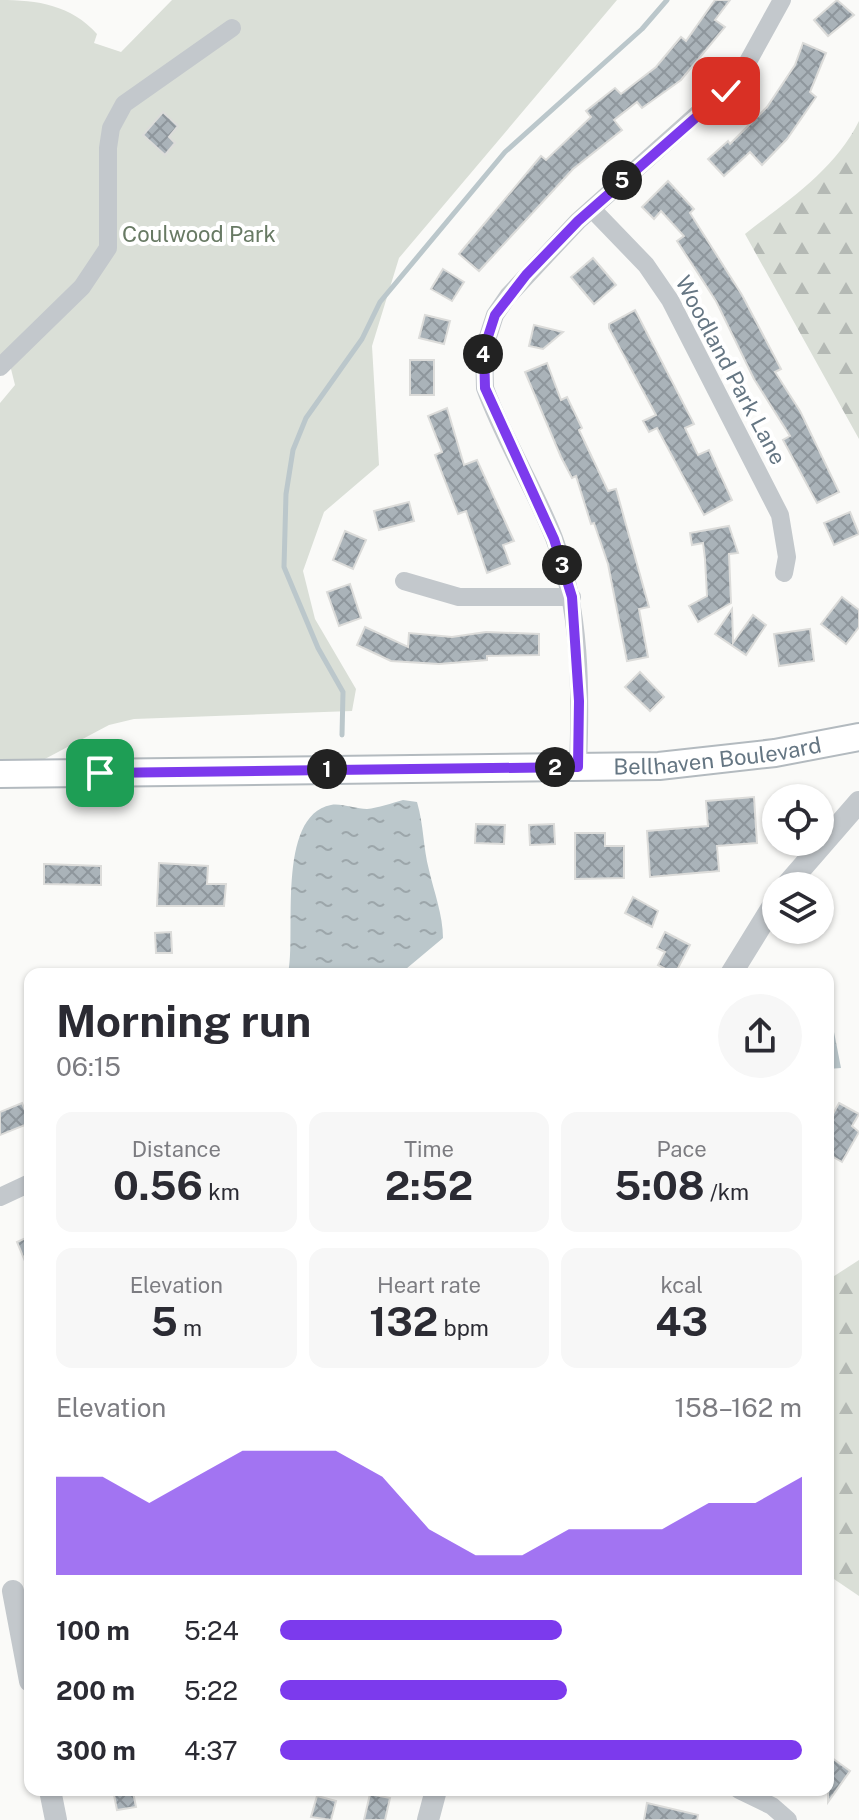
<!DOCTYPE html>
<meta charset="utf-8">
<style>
body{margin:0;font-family:"Public Sans",sans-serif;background:#f7f7f7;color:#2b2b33;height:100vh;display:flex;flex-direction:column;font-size:30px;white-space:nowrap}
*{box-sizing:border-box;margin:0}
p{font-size:26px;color:#7c7c81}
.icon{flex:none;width:44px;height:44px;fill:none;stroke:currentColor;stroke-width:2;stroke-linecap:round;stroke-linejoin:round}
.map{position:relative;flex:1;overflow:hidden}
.panel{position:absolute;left:24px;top:968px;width:810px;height:828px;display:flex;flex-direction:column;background:#fff;border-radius:16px;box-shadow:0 2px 6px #0004}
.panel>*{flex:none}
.controls{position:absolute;left:762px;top:784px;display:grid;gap:16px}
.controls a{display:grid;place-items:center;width:72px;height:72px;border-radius:50%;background:#fff;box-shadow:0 2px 6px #0004;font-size:40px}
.pin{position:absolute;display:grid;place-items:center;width:68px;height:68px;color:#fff;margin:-34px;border-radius:16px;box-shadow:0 4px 12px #0006}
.km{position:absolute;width:40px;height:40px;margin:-20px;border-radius:50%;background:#222;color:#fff;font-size:22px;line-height:40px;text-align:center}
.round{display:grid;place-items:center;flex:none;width:84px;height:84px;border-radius:42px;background:#f7f7f7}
.summary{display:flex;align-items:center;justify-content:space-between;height:136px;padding:0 32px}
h1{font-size:44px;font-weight:700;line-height:60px}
.metrics{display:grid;grid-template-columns:repeat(3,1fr);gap:12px;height:136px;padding:8px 32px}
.metrics div{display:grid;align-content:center;border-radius:16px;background:#f7f7f7;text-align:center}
.metrics b{font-size:40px;font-weight:700}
.metrics small{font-size:22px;font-weight:400}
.metrics p{font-size:22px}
.chart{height:224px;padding:16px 32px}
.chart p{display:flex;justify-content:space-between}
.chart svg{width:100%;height:144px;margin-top:8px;fill:#7c3aed;opacity:.7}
ul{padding:0 32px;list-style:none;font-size:26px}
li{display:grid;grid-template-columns:128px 96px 1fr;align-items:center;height:60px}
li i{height:20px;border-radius:10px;background:#7c3aed}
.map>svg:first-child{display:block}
</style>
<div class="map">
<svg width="859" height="1820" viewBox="0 0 859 1820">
<defs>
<pattern id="forest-firs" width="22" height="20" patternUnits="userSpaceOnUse" patternTransform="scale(2)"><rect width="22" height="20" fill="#dadfd7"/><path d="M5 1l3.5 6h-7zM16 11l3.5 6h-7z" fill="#b4b9b4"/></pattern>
<pattern id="water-ripples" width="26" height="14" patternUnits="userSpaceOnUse" patternTransform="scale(2)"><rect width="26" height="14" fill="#bbc7cb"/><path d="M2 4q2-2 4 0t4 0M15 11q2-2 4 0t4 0" fill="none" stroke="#9ca6aa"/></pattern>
<pattern id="building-cross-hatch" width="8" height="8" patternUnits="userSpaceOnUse" patternTransform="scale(2)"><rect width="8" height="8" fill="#aab3b9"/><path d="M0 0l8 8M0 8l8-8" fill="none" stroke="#8e969c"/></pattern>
</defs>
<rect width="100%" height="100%" fill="#fafaf8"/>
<g fill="url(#forest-firs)">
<path d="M859,121V439L745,234C787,201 835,170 859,121Z"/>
<path d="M859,1260V1596L828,1575V1280Z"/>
</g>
<path fill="#dadfd7" d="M0,0C38,0 71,5 97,34L94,43L121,52L172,0H617L399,258L372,346L379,465L324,512L303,571L315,619L356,689L352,711L134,719L109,725L43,760L0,759V403L15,385L11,369L0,360Z"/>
<g fill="url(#water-ripples)">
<path d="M403,800L417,802C424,826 423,847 429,870C434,892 443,915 443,938L400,974H288C297,936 275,816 331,805C341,803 356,809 367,809C378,808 392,803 403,800Z"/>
<path d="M828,1001L841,1068L828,1069Z"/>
</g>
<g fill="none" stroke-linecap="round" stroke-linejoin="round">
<path stroke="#bbc7cb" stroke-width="5" d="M342,735L343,692L318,648L284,567L286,494L293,450L306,418L362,339L380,302L505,152L642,29L667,0"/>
</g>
<g fill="url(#building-cross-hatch)" stroke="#dcdcda" stroke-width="2">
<path d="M715,0H730L715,20L725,27L681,80L642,108L637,102L614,120L622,130L573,169L479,271L459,254L541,156L546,160L591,117L586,111L615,88L621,94L656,67L681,37L686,41Z"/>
<path d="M837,0L854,15L828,36L814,20Z"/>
<path d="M803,43L826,53L810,92L816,97L787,139L762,165L750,152L724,176L708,159L728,141L730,144L767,107L795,65Z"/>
<path d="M163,112L178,126L169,137L175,143L165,155L143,135Z"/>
<path d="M668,181L694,209L690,213L742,295L781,369L775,372L800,411L839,492L817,503L783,440L790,436L754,379L716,301L677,241L684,236L661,211L654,219L642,207Z"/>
<path d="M593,258L616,285L594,304L571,277Z"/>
<path d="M443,269L464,282L452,301L431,289Z"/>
<path d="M635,310L694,424L685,428L698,455L709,450L732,500L704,515L657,428L649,432L643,421L656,415L609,328V324Z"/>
<path d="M425,315L450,321L444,344L419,338Z"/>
<path d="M534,325L563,332L543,349L529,346Z"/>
<rect x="410" y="360" width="24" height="35"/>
<path d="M547,363L561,400L567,397L582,428L579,430L608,491L616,489L649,607L639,609L648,657L627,661L608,564L594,523L591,524L576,476L572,478L561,457L525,372Z"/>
<path d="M447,408L464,465L477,460L514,541L503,545L510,564L487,573L466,511L458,514L435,455L442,452L428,416Z"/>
<path d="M409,502L414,521L379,530L374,511Z"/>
<path d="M850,512L859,534L834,545L824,523Z"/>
<path d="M729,526L738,553L729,554L731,603L698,622L689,606L707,596L705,559L703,543L692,545L690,533Z"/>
<path d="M345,531L366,540L353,569L333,560Z"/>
<path d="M350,584L361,618L339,626L327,592Z"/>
<path d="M842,597L859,610V627L846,644L821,624Z"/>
<path d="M732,609L733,643L753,615L766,625L746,655L715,634Z"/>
<path d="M365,627L408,647L409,633L452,637L486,632L539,634V655L487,656V660L439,664L391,661L357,645Z"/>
<path d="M810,629L814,661L779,666L774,634Z"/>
<path d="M640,672L664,697L650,711L625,687Z"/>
<path d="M754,797L757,843L717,846L719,871L650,877L647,831L708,826L706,801Z"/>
<path d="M476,824L505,825L504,844L475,843Z"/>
<path d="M554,824L555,844L530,845L529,825Z"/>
<path d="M575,833H605V846H624V878L575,879Z"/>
<path d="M159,863L208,866L207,884H226L224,906H157Z"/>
<path d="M44,864L101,866V885L44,884Z"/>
<path d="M633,897L658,911L652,927L625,913Z"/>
<path d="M171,932L172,953H156L155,933Z"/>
<path d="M665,932L690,945L675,974L658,965L665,952L657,948Z"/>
<path d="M22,1103L30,1123L0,1135V1112Z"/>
<path d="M839,1103L859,1114L852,1126L859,1132L842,1162L828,1154V1123Z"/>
<path d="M30,1236V1273L17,1242Z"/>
<path d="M828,1755L850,1771L828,1802Z"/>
<path d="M133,1792L136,1807L117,1810L114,1795Z"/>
<path d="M370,1794L390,1798L385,1820H364Z"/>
<path d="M317,1796L336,1801L331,1820L311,1817Z"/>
<path d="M647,1803L698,1815L697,1820H644Z"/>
</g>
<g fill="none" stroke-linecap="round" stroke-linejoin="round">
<g stroke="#b3babf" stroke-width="30">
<g id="secondary">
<path id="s1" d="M0,774L659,766L775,753L859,737"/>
</g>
</g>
<g stroke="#c3c8cc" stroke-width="18">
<path d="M592,209L646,265L670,300L780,515L787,557L784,573"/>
<path d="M0,367L82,287L108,248V148L111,128L124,104L232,28"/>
<path d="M404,581L459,597H572"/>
<path d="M578,767C581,690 581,611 554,538C534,487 504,440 485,388L484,349L495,315L508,296L578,221L740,76L782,0"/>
<path d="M0,1197L30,1183"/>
<path d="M739,1790L772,1806L788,1820"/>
</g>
<g stroke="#c3c8cc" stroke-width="22">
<path d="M786,886L859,802"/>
<path d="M731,974L776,901"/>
<path d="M13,1591L30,1681"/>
<path d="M50,1790L56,1820"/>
<path d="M428,1820L436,1790"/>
</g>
<use href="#secondary" stroke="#fff" stroke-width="26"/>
</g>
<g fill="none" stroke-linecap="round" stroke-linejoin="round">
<g stroke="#fff" stroke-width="16">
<path id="route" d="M100,773L578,767L579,701L572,597L554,539L485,388L484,349L495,315L526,275L578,221L726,91"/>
</g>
<use href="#route" stroke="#7c3aed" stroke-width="10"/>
</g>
<g text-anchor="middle" stroke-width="8" stroke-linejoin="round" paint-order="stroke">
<g font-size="22" fill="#687a64" stroke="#fff">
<text x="199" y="242">Coulwood Park</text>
</g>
<g font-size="22" fill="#657683" stroke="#fff">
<text transform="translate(731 370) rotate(62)" y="8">Woodland Park Lane</text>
<text dy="8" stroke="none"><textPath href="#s1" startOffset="718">Bellhaven Boulevard</textPath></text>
</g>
</g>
</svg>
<div class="controls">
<a><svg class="icon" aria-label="locate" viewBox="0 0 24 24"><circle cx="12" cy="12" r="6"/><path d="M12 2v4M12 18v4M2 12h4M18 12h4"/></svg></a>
<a><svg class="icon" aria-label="layers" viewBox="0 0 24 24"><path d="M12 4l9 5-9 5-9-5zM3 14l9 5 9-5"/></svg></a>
</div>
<div class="pin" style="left:100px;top:773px;background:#1e9e55"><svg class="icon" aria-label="arrive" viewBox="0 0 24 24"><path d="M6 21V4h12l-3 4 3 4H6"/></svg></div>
<div class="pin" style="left:726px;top:91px;background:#d93025"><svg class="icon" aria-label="check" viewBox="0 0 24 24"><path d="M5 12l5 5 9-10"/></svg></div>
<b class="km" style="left:327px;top:769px">1</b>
<b class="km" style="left:555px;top:767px">2</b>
<b class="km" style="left:562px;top:565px">3</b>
<b class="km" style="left:483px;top:354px">4</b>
<b class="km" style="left:622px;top:180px">5</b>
<section class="panel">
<div class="summary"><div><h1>Morning run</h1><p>06:15</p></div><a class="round"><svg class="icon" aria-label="share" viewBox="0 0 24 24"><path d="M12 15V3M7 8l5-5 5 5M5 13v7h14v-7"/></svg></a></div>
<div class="metrics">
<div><p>Distance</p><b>0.56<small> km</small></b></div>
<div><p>Time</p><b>2:52</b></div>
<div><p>Pace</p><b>5:08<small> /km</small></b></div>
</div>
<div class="metrics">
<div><p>Elevation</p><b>5<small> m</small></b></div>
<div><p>Heart rate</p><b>132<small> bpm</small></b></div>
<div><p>kcal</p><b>43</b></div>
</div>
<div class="chart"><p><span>Elevation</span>158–162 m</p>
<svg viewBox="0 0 160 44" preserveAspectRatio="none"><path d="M0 44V14L10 14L20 22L30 14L40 6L50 6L60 6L70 14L80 30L90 38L100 38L110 30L120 30L130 30L140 22L150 22L160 14V44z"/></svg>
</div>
<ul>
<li><b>100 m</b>5:24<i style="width:54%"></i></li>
<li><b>200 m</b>5:22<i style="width:55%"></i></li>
<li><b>300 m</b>4:37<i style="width:100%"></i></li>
</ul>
</section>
</div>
